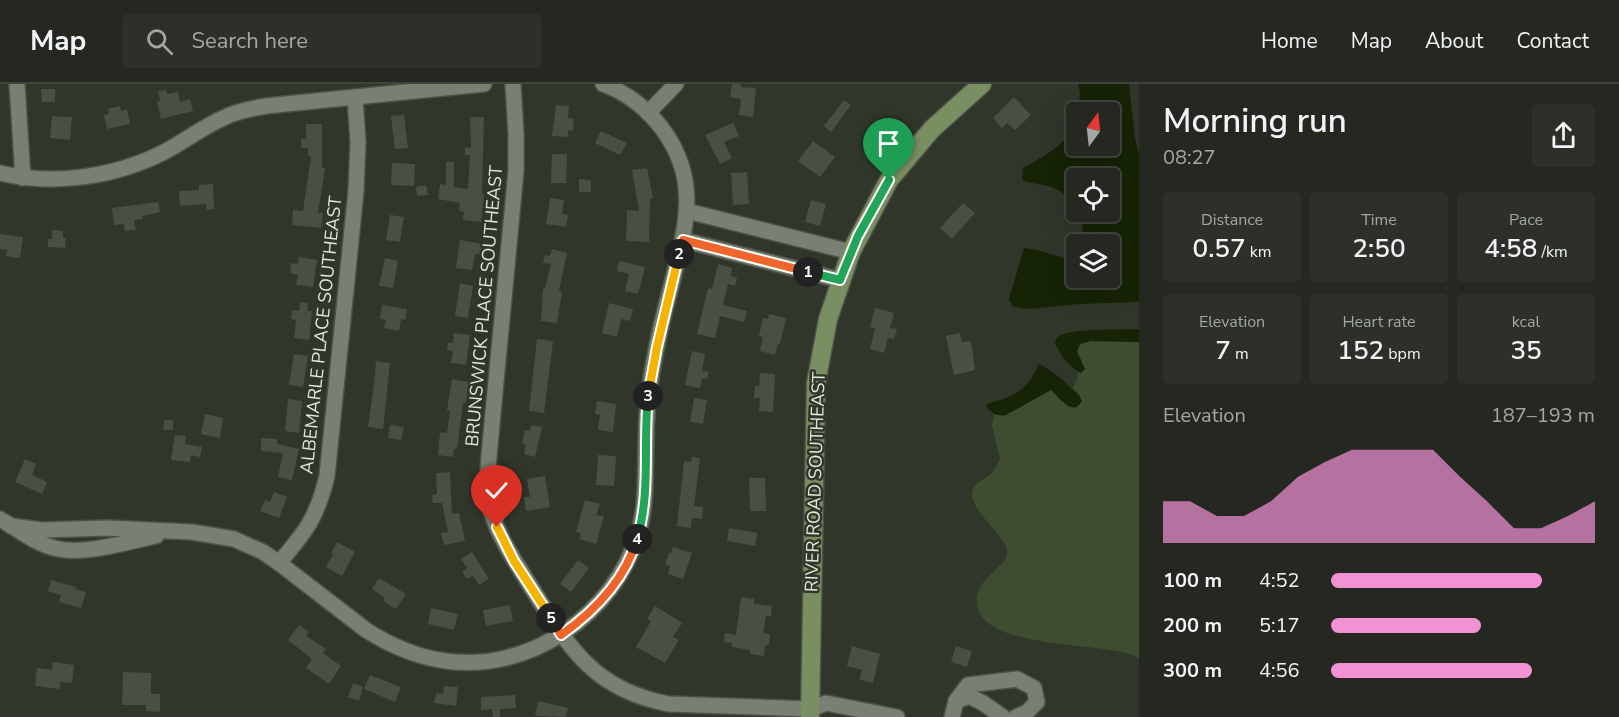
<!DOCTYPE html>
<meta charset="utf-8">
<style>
body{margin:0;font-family:"Nunito Sans",sans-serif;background:#2c3029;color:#f1f3f6;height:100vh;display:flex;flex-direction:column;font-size:22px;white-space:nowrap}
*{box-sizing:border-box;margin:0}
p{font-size:20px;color:#a3a6a5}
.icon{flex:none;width:33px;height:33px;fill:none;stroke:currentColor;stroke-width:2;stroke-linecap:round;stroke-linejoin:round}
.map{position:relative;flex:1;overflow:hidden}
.sheet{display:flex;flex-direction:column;background:#242820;width:480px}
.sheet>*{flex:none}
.needle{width:39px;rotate:15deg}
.buttons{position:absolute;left:1066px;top:18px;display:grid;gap:12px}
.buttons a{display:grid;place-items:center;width:54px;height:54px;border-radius:6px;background:#242820;box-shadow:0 6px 24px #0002,0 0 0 2px #41443e;font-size:30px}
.pin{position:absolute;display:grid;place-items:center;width:51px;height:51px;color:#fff;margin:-62px -26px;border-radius:50% 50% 50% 0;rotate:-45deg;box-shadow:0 0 6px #0007}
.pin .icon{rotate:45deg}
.km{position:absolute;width:30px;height:30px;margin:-15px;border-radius:50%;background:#222;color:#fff;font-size:16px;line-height:30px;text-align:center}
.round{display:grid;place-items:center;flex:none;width:63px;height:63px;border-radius:6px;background:#2c3029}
.headline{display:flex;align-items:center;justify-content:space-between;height:102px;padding:0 24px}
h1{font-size:33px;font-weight:600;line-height:45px}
.figures{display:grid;grid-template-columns:repeat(3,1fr);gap:9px;height:102px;padding:6px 24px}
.figures div{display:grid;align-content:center;border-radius:6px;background:#2c3029;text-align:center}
.figures b{font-size:26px;font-weight:600}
.figures small{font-size:16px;font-weight:400}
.figures p{font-size:16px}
.chart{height:168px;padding:12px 24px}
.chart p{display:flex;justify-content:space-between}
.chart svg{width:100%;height:108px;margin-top:6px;fill:#f391d5;opacity:.7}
ul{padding:0 24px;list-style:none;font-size:20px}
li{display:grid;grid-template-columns:96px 72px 1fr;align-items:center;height:45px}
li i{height:15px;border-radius:8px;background:#f391d5}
header{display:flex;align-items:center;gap:36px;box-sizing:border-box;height:84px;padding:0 30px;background:#242820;border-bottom:2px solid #41443e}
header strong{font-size:28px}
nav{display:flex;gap:33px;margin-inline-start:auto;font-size:21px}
.search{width:420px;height:54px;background:#2c3029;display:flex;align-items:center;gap:15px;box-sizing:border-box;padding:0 21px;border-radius:6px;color:#a3a6a5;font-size:22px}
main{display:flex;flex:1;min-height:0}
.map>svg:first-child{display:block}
</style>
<header>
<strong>Map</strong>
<div class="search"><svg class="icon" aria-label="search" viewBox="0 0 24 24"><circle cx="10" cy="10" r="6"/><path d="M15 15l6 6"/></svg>Search here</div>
<nav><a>Home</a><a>Map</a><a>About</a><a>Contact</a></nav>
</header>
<main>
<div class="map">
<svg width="1139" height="633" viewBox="0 0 1139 633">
<rect width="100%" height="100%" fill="#30362a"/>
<path fill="#3e4d2f" d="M1091,257L1139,258V574C1106,556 983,568 977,520C974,492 1009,484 1007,467C1005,449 965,424 973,405C976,398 985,395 991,390C995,387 997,380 1000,375L992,341L994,330C1010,335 1035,312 1051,306L1061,317L1077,323L1081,318L1080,311L1072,304L1078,294V288L1081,289L1082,276L1079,274L1077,264L1083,258Z"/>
<g fill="#162305">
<path d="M1078,0H1129L1135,54L1139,70V218L1079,220L1030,225L1013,223L1009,215L1024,164L1038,166L1066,175H1070L1077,165V194H1110V160H1079C1083,149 1085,138 1079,128H1110V94H1077V124C1060,101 1050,103 1024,97L1022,94L1023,84C1047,70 1064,63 1077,37V62H1110V28H1078L1080,9Z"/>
<path d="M1139,245V258L1091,257L1080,260L1077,268L1085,285L1081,289C1070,284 1059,270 1055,258C1057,254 1057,253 1061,251C1078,244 1120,246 1139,245Z"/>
<path d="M1039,280C1048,283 1079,308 1082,317C1072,334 1060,313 1051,306L1006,331C997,333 992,329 986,323L987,320C1015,311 1026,309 1039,280Z"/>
</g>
<g fill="#495043">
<path d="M732,0H741V3L756,4L753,33L739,31L741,15L730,13Z"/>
<path d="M41,5H55V18H42Z"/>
<path d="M166,6L167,10L178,8L180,18L190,15L193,27L161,35L157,17H160L158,7Z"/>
<path d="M1014,13L1031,31L1015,46L1007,39L1002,44L993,34Z"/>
<path d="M844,16L851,21L831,48L824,42Z"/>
<path d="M556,21L569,22L568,34L574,35L573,47L568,46V53L552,52Z"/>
<path d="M120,22L121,27L127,25L130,40L107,45L104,31L109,30L108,25Z"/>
<path d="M404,31L408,64L395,65L391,32Z"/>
<path d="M52,32L72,33L70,56L50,54Z"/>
<path d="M470,33H484L482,110H484L481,138L463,136L464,128L459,127L460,119L438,115L440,100L446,101V78H454V103L468,105L470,71H465V63L471,64Z"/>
<path d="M733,39L739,52L724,58L732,74L720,80L705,51Z"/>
<path d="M306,40H322V84H325L318,129H323L321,144L292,141L293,126L303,127L311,72H308V64H301V55H306Z"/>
<path d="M601,47L627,59L620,71L595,59Z"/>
<path d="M813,57L835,73L820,93L798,77Z"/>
<path d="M552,70H567L566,99H551Z"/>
<path d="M392,79L415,80L414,102L391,101Z"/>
<path d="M647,84L653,114L650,115L649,158L626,157L627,126L639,127L632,86Z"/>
<path d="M747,88L749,120L733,121L731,89Z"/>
<path d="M579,95L591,96V108H579Z"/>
<path d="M213,100L214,125L207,126L206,120L180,122L179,107L199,106V101Z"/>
<path d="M426,101L428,111L417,112L416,103Z"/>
<path d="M550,114L564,116L562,130L568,131L566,143L546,140Z"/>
<path d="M811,116L826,120L820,142L805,138Z"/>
<path d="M158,118L160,128L142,132L143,135L134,136L136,146L125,147L124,140L114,141L112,124Z"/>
<path d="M963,119L975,129L952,155L940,144Z"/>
<path d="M390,131L404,133L400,158L386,156Z"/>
<path d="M52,146L63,147V154H66L65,164L48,163V155H52Z"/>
<path d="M0,150L23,153L20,174L6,172L7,166L0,165Z"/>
<path d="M460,156L482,160L480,171L475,170L472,186L456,184Z"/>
<path d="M552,165L567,169L559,207L562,208L557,239L541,237L543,205H545L551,180L543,179L545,171L550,172Z"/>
<path d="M299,173L317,176L313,203L296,201L298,191L290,189L291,179L298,180Z"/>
<path d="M385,174L398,177L393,204L379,202Z"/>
<path d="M619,177L645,183L638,210L625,207L629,190L617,187Z"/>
<path d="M718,180L732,184L731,192L737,194L735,202L728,200L723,221L747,227L744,238L720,232L715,254L697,250L708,204L712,205Z"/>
<path d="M460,199L473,202L468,234L455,232Z"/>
<path d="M300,218L308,219L307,227H312L309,256L294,254L296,236L291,235L292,226L299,227Z"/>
<path d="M609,219L633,225L630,237L621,235L617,253L602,249Z"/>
<path d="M382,221L407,225L405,236L401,235L399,247L384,244L386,236L380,235Z"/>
<path d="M875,224L894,229L890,244L897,245L894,255L888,254L884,269L870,265L875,244L870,243Z"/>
<path d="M769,230L786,234L780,260H778L775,271L760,267L763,253L759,252L763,234L768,235Z"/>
<path d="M454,249L470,251L466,281L451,279L453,267L447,266L448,259H453Z"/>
<path d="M960,249L962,258L971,257L975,286L954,291L946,252Z"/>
<path d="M537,255L553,257L544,329L529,327Z"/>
<path d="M692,267L705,270L702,287L709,288L707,295L702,294L700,304L685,301Z"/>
<path d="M294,270L308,272L303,303L289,301Z"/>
<path d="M376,277L390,279L383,345L368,343L374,301Z"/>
<path d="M760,289L775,290L773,328L759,327L760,314H754L755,302H759Z"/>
<path d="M452,295L469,298L466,319H463L457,365H454L453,373L438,371L440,348L447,349L450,327L447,326Z"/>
<path d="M694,314L707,316L703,340L690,338Z"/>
<path d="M288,315L302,317L299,349L285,347Z"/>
<path d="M597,317L616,320L613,348L598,346L600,331L595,330Z"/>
<path d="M205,330L223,334L220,354L201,350Z"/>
<path d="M164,336H173V346H163Z"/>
<path d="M390,341L404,343L401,356L388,354Z"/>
<path d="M532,341L542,343L535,373L524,370L526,360L522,359L525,346L530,347Z"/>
<path d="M175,351L186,352L185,360L202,363L200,373L191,371L190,378L171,376Z"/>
<path d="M261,354L277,355V360L299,365L292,396L278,393L283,369L261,367Z"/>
<path d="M598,371L616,372L614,402L596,401Z"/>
<path d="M692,373L700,374L694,422L703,423L702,435L692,434L691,444L677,442L684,377L691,378Z"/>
<path d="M25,375L36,380L32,391L47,398L42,410L15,398Z"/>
<path d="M450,388L452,430L459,429L465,457L444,461L441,449L448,448L442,419H433L432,411L437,410L436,389Z"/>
<path d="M545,392L550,423L526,427L524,413H530L527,395Z"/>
<path d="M749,394H765L766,427H750Z"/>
<path d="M274,408L287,413L279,434L260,427L265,416L270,418Z"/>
<path d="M585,416L600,420L596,431L604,432L596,460L579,455L581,450L576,448Z"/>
<path d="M729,444L757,449L755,462L727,457Z"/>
<path d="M337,458L355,468L342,492L326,483L333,470L331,469Z"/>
<path d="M673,463L692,469L683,495L668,490L670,482L665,480L669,469H671Z"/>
<path d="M472,468L489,495L479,501L473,492L467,495L462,488L467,484L461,475Z"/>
<path d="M578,476L589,484L571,508L560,500Z"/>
<path d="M379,494L406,510L396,525L383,517L385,514L372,505Z"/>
<path d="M51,496L76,503L75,505L86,508L81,524L59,518L61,511L48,507Z"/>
<path d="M741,513L754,515V520L772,522L771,532H766L763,549L770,550L769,561H765L764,572L750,570V566L732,563V559L724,558L725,549L736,551Z"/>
<path d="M510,521L513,537L486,542L483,526Z"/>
<path d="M655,522L682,539L673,553L679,556L665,579L636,563L651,537L647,535Z"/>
<path d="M431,524L458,530L454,546L428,540Z"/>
<path d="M299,541L309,548L306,552L326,565L323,569L341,582L329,600L306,584L312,575L288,556Z"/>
<path d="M852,562L880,570L873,599L859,595L862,586L847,582Z"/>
<path d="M956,562L972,567L967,583L951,578Z"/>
<path d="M53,578L74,581L72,599L60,598V605L35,602L37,584L52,586Z"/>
<path d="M123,588L151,589V610H160V628L146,627V621H122Z"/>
<path d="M370,591L401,603L395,618L364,605Z"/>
<path d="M353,599L363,603L359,617L348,613Z"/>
<path d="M444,602L458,603L456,622L434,619L436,609L443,610Z"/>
<path d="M515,611L516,624L500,625V633H493L492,625L481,626V613Z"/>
<path d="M538,617L568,624L566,633L535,632Z"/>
</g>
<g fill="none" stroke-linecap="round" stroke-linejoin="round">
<g stroke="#4d5247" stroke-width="18">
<g id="minor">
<path d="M17,0L23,94"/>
<path d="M513,0L516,50V87L490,361C488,384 485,408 492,430C500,456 517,480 531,503C569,563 593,606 669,620L811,625L826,619L897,633"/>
<path d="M648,29L676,0"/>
<path d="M0,89C55,102 116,93 166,67C188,55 207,40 230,31C242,26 254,24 266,22L484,0"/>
<path d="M687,127L851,168"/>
<path d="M683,156L840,196"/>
<path d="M0,435C18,445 34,459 54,464C84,472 126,458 156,452"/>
<path d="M11,442L42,446L108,444L192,448L234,455L263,468L279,479L366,546C391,562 416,573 446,577C529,589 615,530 638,450C647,421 645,390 646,360C646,336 648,312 652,288C657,258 664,228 672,199C680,165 691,131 685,96C677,53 644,15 603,0"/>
<path d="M279,479C306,447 317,434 327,392L356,107L358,58L355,13"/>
<path d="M956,617L969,612L983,619L1003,633"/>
<path d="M952,633L956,617L968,601L1017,595L1034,604L1037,618L1027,628L1016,633"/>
</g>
</g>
<g stroke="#4d5247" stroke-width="21">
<path id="major" d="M810,633L816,299L828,235L851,168L889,96L932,45L982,0"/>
</g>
<use href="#minor" stroke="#788071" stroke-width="15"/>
<use href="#major" stroke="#798e61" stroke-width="18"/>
</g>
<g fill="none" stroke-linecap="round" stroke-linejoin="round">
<g stroke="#fff" stroke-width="12">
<path id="split-1" d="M808,188L840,196L858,152L889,96"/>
</g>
<g stroke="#fff" stroke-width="12">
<path id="split-2" d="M679,170L683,156L808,188"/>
</g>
<g stroke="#fff" stroke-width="12">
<path id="split-3" d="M648,312L657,263L679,170"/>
</g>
<g stroke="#fff" stroke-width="12">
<path id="split-4" d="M637,455C651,409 643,359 648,312"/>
</g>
<g stroke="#fff" stroke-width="12">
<path id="split-5" d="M551,534L561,551C595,527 625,496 637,455"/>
</g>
<g stroke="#fff" stroke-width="12">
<path id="split-6" d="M497,443L514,477L551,534"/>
</g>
<use href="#split-1" stroke="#22a559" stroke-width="8"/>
<use href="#split-2" stroke="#f0652b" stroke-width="8"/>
<use href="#split-3" stroke="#f5b400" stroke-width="8"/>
<use href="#split-4" stroke="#22a559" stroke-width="8"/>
<use href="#split-5" stroke="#f0652b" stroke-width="8"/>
<use href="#split-6" stroke="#f5b400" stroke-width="8"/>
</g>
<g text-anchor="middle" stroke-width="5" stroke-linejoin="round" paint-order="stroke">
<g font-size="18" fill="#e2e6de" stroke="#30362a">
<text transform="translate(484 222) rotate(-85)" y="6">BRUNSWICK PLACE SOUTHEAST</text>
<text transform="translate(321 251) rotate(-84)" y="6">ALBEMARLE PLACE SOUTHEAST</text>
<text transform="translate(815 398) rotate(-88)" y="6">RIVER ROAD SOUTHEAST</text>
</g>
</g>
</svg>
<div class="buttons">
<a><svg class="needle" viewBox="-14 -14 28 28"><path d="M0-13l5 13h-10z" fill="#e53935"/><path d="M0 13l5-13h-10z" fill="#a3a6a5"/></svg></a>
<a><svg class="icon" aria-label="locate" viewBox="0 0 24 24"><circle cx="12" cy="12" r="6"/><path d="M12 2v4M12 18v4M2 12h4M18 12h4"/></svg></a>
<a><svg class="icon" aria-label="layers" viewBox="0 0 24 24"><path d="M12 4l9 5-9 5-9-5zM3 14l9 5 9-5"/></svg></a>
</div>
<div class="pin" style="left:889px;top:96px;background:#1e9e55"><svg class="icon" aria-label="arrive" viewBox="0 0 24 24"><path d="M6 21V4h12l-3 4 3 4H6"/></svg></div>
<div class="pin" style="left:497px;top:443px;background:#d93025"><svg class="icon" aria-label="check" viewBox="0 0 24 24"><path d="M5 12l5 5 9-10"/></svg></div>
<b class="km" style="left:808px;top:188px">1</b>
<b class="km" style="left:679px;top:170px">2</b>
<b class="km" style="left:648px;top:312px">3</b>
<b class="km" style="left:637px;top:455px">4</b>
<b class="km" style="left:551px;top:534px">5</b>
</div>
<section class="sheet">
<div class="headline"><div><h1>Morning run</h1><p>08:27</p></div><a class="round"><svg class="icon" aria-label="share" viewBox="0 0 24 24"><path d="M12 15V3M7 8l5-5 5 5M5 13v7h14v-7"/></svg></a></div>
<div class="figures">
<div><p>Distance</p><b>0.57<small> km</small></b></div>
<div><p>Time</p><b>2:50</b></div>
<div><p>Pace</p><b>4:58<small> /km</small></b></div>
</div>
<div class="figures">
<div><p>Elevation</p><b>7<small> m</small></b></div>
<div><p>Heart rate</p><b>152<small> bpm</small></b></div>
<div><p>kcal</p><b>35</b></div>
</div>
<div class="chart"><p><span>Elevation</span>187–193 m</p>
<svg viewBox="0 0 160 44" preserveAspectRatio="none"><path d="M0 44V27L10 27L20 33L30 33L40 27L50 17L60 11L70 6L80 6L90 6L100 6L110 17L120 27L130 38L140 38L150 33L160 27V44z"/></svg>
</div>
<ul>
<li><b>100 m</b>4:52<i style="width:80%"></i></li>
<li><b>200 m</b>5:17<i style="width:57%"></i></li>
<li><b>300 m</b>4:56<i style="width:76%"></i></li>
</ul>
</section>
</main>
